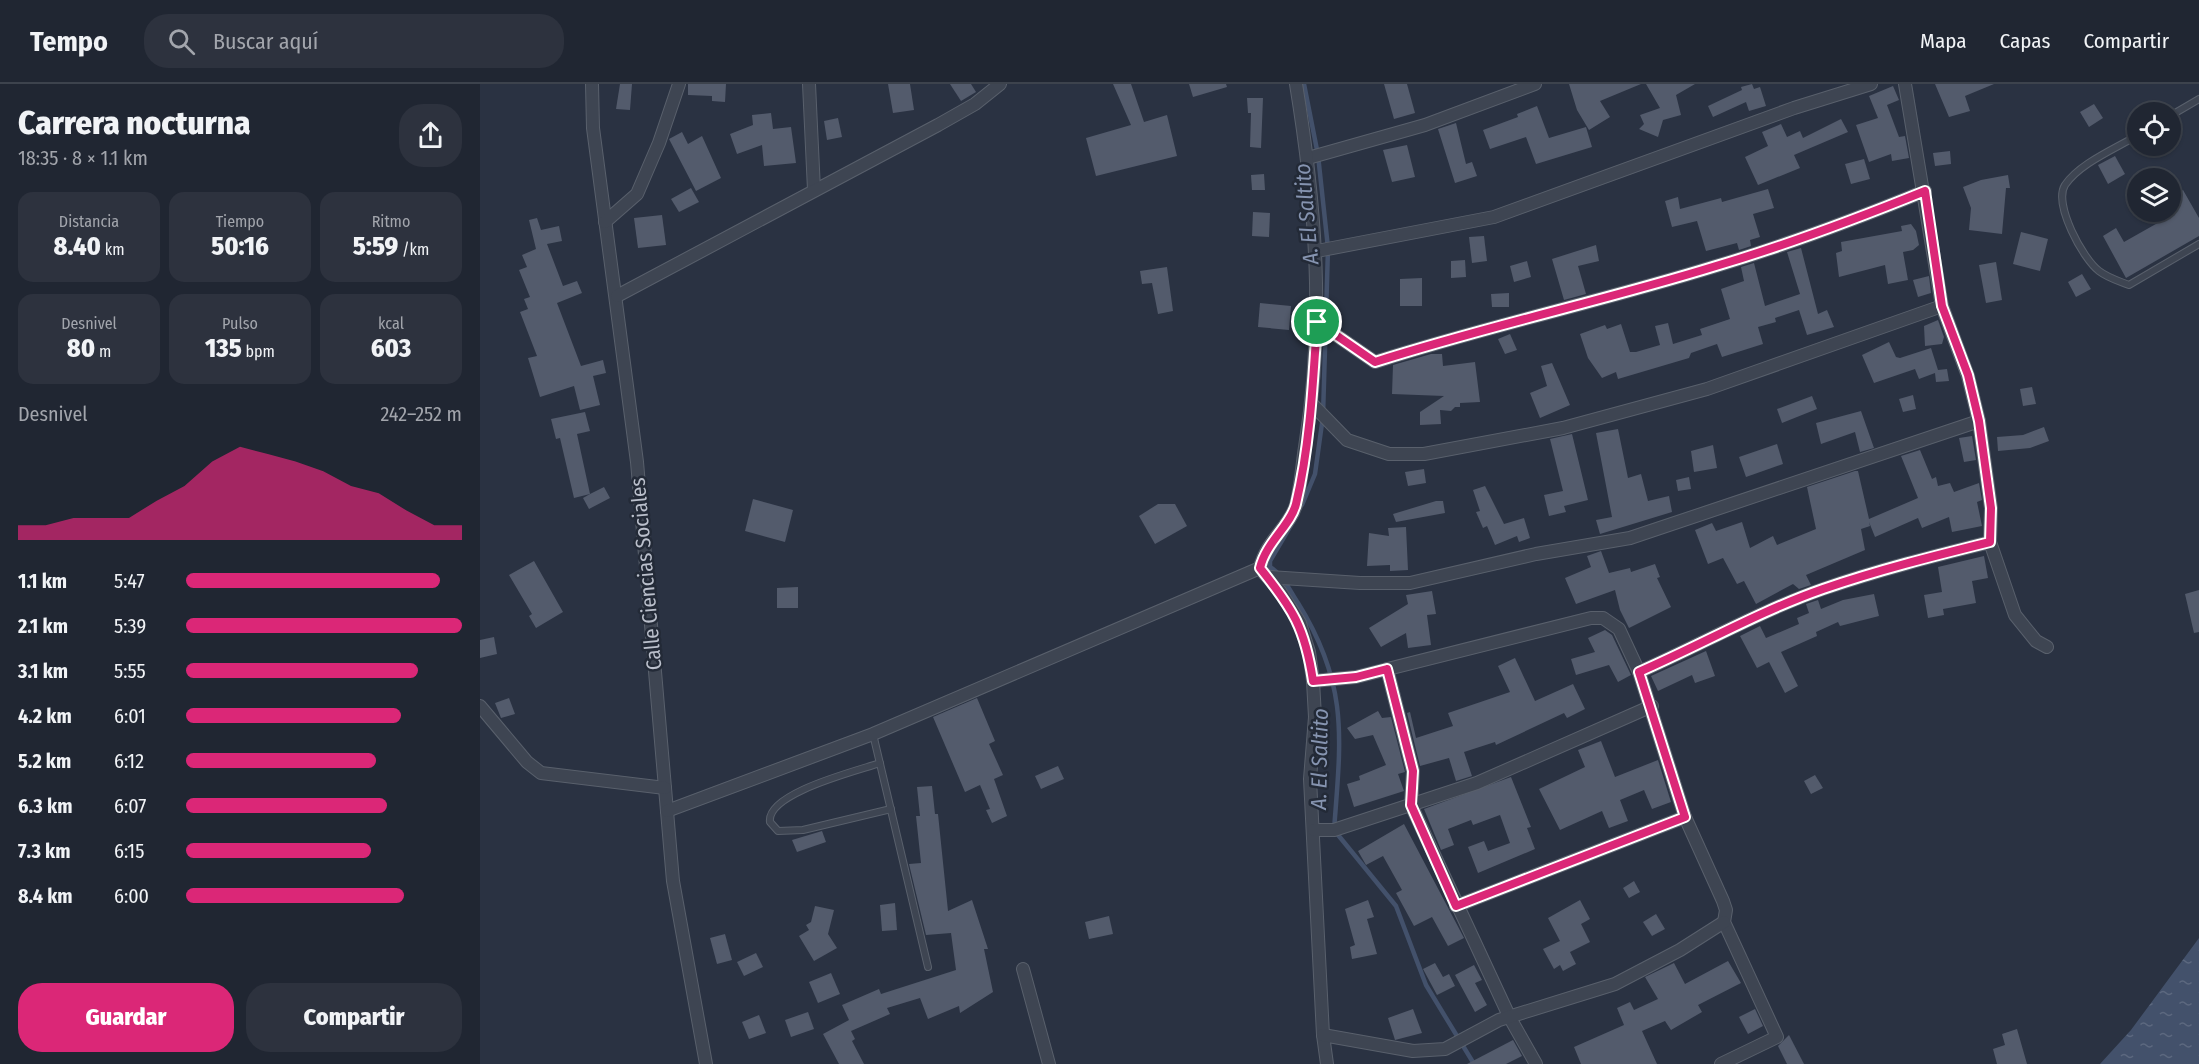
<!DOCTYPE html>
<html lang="es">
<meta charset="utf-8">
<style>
body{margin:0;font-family:"Fira Sans Condensed",sans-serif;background:#2d323e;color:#f1f3f6;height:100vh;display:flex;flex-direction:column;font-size:22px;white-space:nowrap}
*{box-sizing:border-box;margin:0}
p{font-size:20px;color:#a2a5ac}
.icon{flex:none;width:33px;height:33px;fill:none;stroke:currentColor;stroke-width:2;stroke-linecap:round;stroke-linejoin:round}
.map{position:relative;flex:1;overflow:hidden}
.sheet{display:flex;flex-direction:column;background:#202632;width:480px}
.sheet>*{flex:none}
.controls{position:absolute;left:1647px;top:18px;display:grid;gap:12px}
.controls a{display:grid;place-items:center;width:54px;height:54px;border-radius:50%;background:#202632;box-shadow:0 2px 4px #0004,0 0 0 2px #3d434d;font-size:30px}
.pin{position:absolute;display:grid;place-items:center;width:51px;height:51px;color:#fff;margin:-26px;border:3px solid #fff;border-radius:50%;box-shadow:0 2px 6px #0007}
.round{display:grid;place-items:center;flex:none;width:63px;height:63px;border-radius:24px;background:#2d323e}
.headline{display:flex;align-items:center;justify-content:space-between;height:102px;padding:0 18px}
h1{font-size:33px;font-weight:800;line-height:45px}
.figures{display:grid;grid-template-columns:repeat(3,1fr);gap:9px;height:102px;padding:6px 18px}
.figures div{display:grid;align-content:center;border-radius:15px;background:#2d323e;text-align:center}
.figures b{font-size:26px;font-weight:800}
.figures small{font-size:16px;font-weight:400}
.figures p{font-size:16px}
.chart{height:168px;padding:12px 18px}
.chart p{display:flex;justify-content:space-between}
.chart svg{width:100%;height:108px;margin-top:6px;fill:#db2777;opacity:.7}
.button{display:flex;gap:12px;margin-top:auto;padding:12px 18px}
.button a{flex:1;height:69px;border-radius:24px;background:#db2777;color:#fff;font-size:24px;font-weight:800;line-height:69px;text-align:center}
.button a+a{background:#2d323e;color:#f1f3f6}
ul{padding:0 18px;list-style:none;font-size:20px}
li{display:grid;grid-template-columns:96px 72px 1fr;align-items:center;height:45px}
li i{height:15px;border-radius:8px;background:#db2777}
header{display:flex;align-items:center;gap:36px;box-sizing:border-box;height:84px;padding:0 30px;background:#202632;border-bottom:2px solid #3d434d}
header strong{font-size:28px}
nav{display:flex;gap:33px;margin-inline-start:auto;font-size:21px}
.search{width:420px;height:54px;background:#2d323e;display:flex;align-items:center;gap:15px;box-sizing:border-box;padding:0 21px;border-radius:24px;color:#a2a5ac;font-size:22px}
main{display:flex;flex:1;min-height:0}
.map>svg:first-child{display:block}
</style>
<header>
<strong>Tempo</strong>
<div class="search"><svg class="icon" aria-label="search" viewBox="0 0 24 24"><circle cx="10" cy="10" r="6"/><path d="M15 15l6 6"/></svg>Buscar aquí</div>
<nav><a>Mapa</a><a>Capas</a><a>Compartir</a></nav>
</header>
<main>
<section class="sheet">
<div class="headline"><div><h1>Carrera nocturna</h1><p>18:35 · 8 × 1.1 km</p></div><a class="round"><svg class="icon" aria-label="share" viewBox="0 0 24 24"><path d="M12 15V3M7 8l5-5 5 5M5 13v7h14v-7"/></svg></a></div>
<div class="figures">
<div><p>Distancia</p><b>8.40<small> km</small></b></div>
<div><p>Tiempo</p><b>50:16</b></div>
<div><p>Ritmo</p><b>5:59<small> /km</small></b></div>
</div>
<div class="figures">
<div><p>Desnivel</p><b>80<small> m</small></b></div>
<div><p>Pulso</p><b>135<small> bpm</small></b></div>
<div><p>kcal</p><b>603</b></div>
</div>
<div class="chart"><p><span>Desnivel</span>242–252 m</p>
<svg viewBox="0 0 160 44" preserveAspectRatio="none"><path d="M0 44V38L10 38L20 35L30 35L40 35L50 28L60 22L70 12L80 6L90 9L100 12L110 16L120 22L130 25L140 32L150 38L160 38V44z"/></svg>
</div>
<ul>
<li><b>1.1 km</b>5:47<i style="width:92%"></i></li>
<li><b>2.1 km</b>5:39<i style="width:100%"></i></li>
<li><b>3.1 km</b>5:55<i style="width:84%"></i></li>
<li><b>4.2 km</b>6:01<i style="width:78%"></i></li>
<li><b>5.2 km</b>6:12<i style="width:69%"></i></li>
<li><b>6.3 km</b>6:07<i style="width:73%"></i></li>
<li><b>7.3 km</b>6:15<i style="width:67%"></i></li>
<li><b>8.4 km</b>6:00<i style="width:79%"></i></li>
</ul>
<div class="button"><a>Guardar</a><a>Compartir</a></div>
</section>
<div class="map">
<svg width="1719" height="980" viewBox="0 0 1719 980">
<defs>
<pattern id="water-ripples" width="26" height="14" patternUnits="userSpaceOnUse" patternTransform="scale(1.5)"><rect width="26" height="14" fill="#43516b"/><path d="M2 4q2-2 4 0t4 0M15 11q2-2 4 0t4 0" fill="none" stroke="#5c687f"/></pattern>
</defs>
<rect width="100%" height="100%" fill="#2a3242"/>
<path fill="url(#water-ripples)" d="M1719,854V980H1620L1651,946Z"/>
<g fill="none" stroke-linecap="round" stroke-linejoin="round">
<g stroke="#43516b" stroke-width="4.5">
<path d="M822,421L835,390L843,332L848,164L838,71L824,0"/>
<path d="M817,431L790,477V483C803,491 810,507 818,519C869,601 861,654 854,746L916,822L946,901L994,980"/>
</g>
</g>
<g fill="#535b6c">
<path d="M140,0H152L150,26L136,25Z"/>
<path d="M208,0H246L245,18L232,17V12L208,11Z"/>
<path d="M408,0H430L434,26L413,29Z"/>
<path d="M470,0H491L496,8L481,17Z"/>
<path d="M633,0H651L664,38L687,31L697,72L616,92L606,54L651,41Z"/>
<path d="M709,0H746L747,3L713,13Z"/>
<path d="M904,0H927L935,29L914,35Z"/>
<path d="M1089,0H1161L1120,17L1130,33L1109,46L1097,26Z"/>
<path d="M1166,0H1215L1196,11L1201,31L1183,36L1178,53L1159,45L1164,40L1160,31L1180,24Z"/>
<path d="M1272,0L1274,5L1280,3L1286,22L1269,27L1266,18L1233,33L1228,22L1262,6L1261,3Z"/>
<path d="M1455,0H1514L1485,12L1490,27L1469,33Z"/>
<path d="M1413,2L1419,16L1407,21L1419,53L1425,52L1429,74L1412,77L1411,70L1389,78L1376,41L1398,34L1389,12Z"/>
<path d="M767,14H783L781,64L770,63L771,29H768Z"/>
<path d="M1614,20L1623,34L1609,43L1600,28Z"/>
<path d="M1057,22L1069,54L1106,43L1112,63L1056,80L1046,53L1010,65L1003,46L1038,33L1037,30Z"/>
<path d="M291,29L293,45L311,43L316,79L284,82L282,61L257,70L250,50L273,41L272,31Z"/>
<path d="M358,34L362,53L347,56L344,37Z"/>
<path d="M1361,35L1368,48L1314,71L1320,84L1278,101L1265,73L1288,62L1282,48L1301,40L1307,53L1320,47L1323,54Z"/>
<path d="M976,39L986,80L992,78L997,92L975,99L958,45Z"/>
<path d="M202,48L208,60L222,52L241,94L216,107L189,55Z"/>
<path d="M927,61L935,93L912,98L903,66Z"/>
<path d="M1470,67L1471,80L1455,82L1453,69Z"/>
<path d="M1635,72L1645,90L1628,100L1618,81Z"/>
<path d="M1384,75L1390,95L1371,100L1365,80Z"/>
<path d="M784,90L785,106H772L771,91Z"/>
<path d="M1528,91L1530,104H1526L1522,150L1489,146L1491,124L1483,103L1501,96Z"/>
<path d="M211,104L219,118L199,128L191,115Z"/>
<path d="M1288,105L1294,124L1273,130L1280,153L1270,156L1271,162L1259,166L1257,159L1226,167L1217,137L1192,143L1185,117L1198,113L1200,125L1241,114L1242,118Z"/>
<path d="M1703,106L1719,134V152L1646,194L1623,152L1636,144L1644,158L1690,132V113Z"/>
<path d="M773,128L790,129L789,153L772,152Z"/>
<path d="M182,131L186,161L158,164L154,134Z"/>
<path d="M57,134L61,146L79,142L82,157L67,160L83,202L97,197L102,209L77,219L101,282L123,276L126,289L113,292L120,321L100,326L94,302L60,313L48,274L57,272L40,228L48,225L44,215L50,213L39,186L47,183L42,171L56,165L49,136Z"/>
<path d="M1431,140L1436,147L1439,161L1433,166L1423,168L1428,196L1408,200L1405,181L1359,193L1356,169L1362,167L1361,158L1422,147L1421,142Z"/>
<path d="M1541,148L1568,155L1560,187L1533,180Z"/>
<path d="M1004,152L1007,177L992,179L989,153Z"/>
<path d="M1116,161L1119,177L1098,182L1106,210L1084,216L1072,175Z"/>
<path d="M1321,164L1338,230L1347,226L1354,243L1327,251L1319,226L1295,234L1296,238L1278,243L1283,260L1242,273L1237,260L1211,269L1209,274L1138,295L1136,288L1122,294L1108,274L1100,250L1125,241L1127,245L1141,240L1150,268H1156L1180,261L1175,242L1188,239L1193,260L1222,251L1220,245L1250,235L1241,205L1264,197L1261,183L1274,179L1285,222L1320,210L1307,168Z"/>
<path d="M985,176L986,193L971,194V177Z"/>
<path d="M1047,177L1051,193L1034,198L1030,182Z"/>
<path d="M1516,178L1522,216L1506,219L1499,181Z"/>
<path d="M687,183L693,227L678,230L672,199L662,200L660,187Z"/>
<path d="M1602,190L1611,205L1596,213L1588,198Z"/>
<path d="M1449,192L1451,209L1438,213L1433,196Z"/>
<path d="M942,194V222H920V195Z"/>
<path d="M1029,209V223H1012L1011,210Z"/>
<path d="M780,219L811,222L809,246L778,243Z"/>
<path d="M1458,236L1464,253L1462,260L1445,262L1444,242Z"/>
<path d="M1030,250L1037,266L1025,270L1018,255Z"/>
<path d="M1409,258L1416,273L1420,274L1451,264L1458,286L1467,285L1469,297L1456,298L1455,289L1439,295L1435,285L1394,299L1382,271Z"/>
<path d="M951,270H962L963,282L995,278L1000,318L980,319V323H975L971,327L960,326L961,340L940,341V328L964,312L912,310L913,281Z"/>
<path d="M1072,279L1090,321L1060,334L1050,309L1067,302L1061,282Z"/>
<path d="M1552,303L1556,320L1543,322L1540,305Z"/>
<path d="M1433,311L1436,325L1423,328L1419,315Z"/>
<path d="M1332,312L1337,325L1302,339L1297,325Z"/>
<path d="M1381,327L1394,364L1380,368L1375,348L1341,360L1336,339Z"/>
<path d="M105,328L110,347L97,350L110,410L124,403L130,414L109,425L103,414L110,410L94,414L80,354L76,355L71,335Z"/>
<path d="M1564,343L1569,357L1550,364L1518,367L1517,353L1543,351Z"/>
<path d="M1138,345L1148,394L1161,390L1168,417L1189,412L1192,428L1120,450L1116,436L1132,433L1116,349Z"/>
<path d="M1092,350L1108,416L1084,422L1086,428L1069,432L1064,411L1083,407L1070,355Z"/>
<path d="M1492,352L1496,376L1484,378L1479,354Z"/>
<path d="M1297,360L1303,380L1266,393L1259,373Z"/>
<path d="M1233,361L1237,384L1214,388L1211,367Z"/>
<path d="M1440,366L1452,395L1456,393L1458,402L1470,399L1474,408L1499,399L1502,416L1497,418L1502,442L1472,448L1469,433L1442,444L1438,434L1395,453L1389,438L1390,442L1381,445L1385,466L1326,491L1331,501L1319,505L1313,500L1276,520L1264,497L1257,500L1243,474L1228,480L1215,446L1232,439L1236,447L1262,438L1270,464L1293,452L1297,461L1336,445L1327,403L1375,387H1378L1389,435L1438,414L1421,372Z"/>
<path d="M944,385L946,399L928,402L925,388Z"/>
<path d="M1209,393L1211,405L1198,407L1196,396Z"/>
<path d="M1005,402L1024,440L1044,434L1050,454L1039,458L1037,452L1015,461L1007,442L1003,444L996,428L1000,427L993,406Z"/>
<path d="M273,415L313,426L305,458L265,447Z"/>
<path d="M956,417H963L965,429L916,438L913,430Z"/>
<path d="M678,420H695L707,442L675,460L659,432Z"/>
<path d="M926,443L928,486L910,487V481L887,482L889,449L909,452L908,444Z"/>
<path d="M1121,467L1129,489L1150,484L1151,488L1175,480L1180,493L1177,494L1191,523L1149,544L1140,526L1135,506L1096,520L1085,494L1111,483L1107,472Z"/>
<path d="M1504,472L1508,494L1492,497L1496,519L1463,525L1464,531L1448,534L1444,511L1462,508L1458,483Z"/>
<path d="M54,477L83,528L56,544L49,532L52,530L29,491Z"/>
<path d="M318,503V524H297V504Z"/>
<path d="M1719,506V548L1714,549L1705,510Z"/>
<path d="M952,507L956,530L947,531L951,561L928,564L926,549L901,563L889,544L928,520L926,511Z"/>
<path d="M1394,510L1399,532L1360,542L1358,538L1336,548L1337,552L1301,568L1318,602L1305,609L1289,578L1277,584L1260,552L1280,542L1286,554L1319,540L1317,534L1329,529L1326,520L1338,516L1341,525L1363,516Z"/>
<path d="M1125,546L1132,551L1151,591L1138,598L1129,581L1096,591L1091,575L1115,568L1108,554Z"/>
<path d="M14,553L17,570L0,574V556Z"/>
<path d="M1226,567L1235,592L1215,599L1212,591L1178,607L1171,592Z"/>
<path d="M1035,574L1055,617L1093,600L1105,625L1087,634L1084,629L1016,661L1015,658L984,668L992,692L976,697L969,674L940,682L927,629L930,628L936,654L973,642L968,629L1030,608L1018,582Z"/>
<path d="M29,614L35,630L21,634L15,619Z"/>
<path d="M497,614L515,657L509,660L523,691L514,695L527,732L512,739L506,726L510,725L500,701L485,708L453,633Z"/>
<path d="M898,627L902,634L911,633L925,688L918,690L924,707L874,723L867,700L880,696L879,692L906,681L893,651L875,655L867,644Z"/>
<path d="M1121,657L1135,693L1178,676L1191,718L1172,725L1164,706L1140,716L1148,737L1129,744L1122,727L1080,746L1059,705L1105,683L1098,666Z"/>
<path d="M578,682L584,695L561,705L555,692Z"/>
<path d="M1335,691L1343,704L1331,710L1324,697Z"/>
<path d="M1031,693L1051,743L1047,744L1055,765L998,789L988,763L1004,757L1008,767L1030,759L1020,731L993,741L991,736L968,745L974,761L961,766L944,725Z"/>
<path d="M452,702L455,730H458L468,827L492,816L508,865H504L513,908L480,929L479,922L448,935L440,914L407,924L410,930L371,947L375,955L372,957L384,980H359L343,950L369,936L362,921L399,905L401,910L476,886L471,849L446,851L429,780L441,779L436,732H440L437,703Z"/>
<path d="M924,740L984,854L968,862L952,833L934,842L916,809L922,806L903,772L886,781L878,767Z"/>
<path d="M342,747L346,758L317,768L312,756Z"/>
<path d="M1154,797L1160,808L1149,814L1143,804Z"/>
<path d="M888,816L894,833L887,835L897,870L872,875L870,863L875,861L865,825Z"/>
<path d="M1100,816L1110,835L1101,840L1110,858L1090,868L1096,880L1083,887L1080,881L1074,885L1063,865L1080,857L1068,834Z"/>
<path d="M415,819L417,846L402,847L400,821Z"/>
<path d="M335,822L354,826L348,850L357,864L334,877L319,852L329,846L326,841L331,838Z"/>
<path d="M1176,830L1185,845L1172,852L1163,838Z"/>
<path d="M629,832L633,850L609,855L605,838Z"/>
<path d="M245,850L252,876L237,880L230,854Z"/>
<path d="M276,869L283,883L264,892L257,878Z"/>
<path d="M1248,877L1261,899L1218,921L1222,928L1191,946L1185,937L1162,947L1177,980H1101L1094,963L1144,941L1137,924L1150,918L1154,926L1178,915L1165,893L1194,879L1205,900Z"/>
<path d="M955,879L963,893L969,890L975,902L957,911L943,885Z"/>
<path d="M994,881L1002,896L995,899L1007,921L995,928L975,891Z"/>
<path d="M351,889L360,910L338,919L329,898Z"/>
<path d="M933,925L942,949L915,956L908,934Z"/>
<path d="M1275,925L1283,942L1268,950L1259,933Z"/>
<path d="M328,928L334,945L311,953L305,936Z"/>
<path d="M279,931L286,949L269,955L262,938Z"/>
<path d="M1537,945L1547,980H1517L1513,965L1525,961L1522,950Z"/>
<path d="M1309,951L1324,980H1307L1298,962Z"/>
<path d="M1033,956L1042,972L1026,980H987Z"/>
</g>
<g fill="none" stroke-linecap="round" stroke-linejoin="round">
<g stroke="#59606c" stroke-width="8">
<g id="service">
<path d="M1690,32L1719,15"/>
<path d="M1658,51C1635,65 1600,79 1585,101C1573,120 1603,175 1619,187C1628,194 1639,197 1649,201L1719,160"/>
<path d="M393,650L448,883"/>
<path d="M400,679C377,687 286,709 290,738L298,747L323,746L411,725"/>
</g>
</g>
<g stroke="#59606c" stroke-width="14">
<g id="minor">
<path d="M112,0L113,44L157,378L193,797L226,980"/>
<path d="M329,0L334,106"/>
<path d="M1425,0L1462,222L1488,292L1499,337L1511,424L1510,458L1535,531L1556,557L1567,563"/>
<path d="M828,74L945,41L1055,0"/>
<path d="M125,138L157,110L179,59L199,0"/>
<path d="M837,167L1014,133L1314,24L1391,0"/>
<path d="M137,212L458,41L495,20L520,0"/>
<path d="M837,238L895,278C1007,242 1123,217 1236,182C1307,161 1376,135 1445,107"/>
<path d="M832,320L867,356L909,370H944L1083,344L1227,305L1462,222"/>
<path d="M780,484C786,457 810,442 816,421C821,402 822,382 825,363C845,240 836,122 816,0"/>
<path d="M784,489L800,507L820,539L829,568L833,597L835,633L830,695L843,951L847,980"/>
<path d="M788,493L880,499H930L1056,470L1150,454L1499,337"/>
<path d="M907,585L933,687L931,721L1030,934L1056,980"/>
<path d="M1159,588C1220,561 1280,527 1343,505C1398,486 1454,472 1510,458"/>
<path d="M833,597L876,593L1111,534H1123L1139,545L1159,588L1205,733L1243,817L1246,826L1244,838L1297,953L1241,980"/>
<path d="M0,622L47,678L61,689L185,704"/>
<path d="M187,727L393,650L780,484"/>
<path d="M834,746H854L997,699L1172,622"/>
<path d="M976,822L1205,733"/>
<path d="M543,885L569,980"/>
<path d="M843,951L933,967L965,965L1019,936L1135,900L1200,866L1244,838"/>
</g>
</g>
<use href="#service" stroke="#3e4552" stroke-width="6"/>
<use href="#minor" stroke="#3e4552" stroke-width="12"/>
</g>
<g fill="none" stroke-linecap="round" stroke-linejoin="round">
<g stroke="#fff" stroke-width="12">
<path id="route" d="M1445,107L1462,222L1488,291L1499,337L1511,424L1510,458C1454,472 1398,486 1343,505C1280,527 1221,561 1159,588L1205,733L976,822L931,721L933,687L907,585L876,593L833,597C825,544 813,525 780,484C786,458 811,441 816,420C830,361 833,299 837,238L895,278C1007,242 1123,217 1236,182C1307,161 1376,135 1445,107Z"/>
</g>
<use href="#route" stroke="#db2777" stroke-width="8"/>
</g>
<g text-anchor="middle" stroke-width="5" stroke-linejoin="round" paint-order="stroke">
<g font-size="21" fill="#bbc0cc" stroke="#232a37">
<text transform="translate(166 490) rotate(-95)" y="7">Calle Ciencias Sociales</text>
</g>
<g font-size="22" font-style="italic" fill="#8694b0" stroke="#232a37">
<text transform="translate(826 130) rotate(-95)" y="8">A. El Saltito</text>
<text transform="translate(839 675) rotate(-89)" y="8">A. El Saltito</text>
</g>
</g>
</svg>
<div class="controls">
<a><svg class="icon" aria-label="locate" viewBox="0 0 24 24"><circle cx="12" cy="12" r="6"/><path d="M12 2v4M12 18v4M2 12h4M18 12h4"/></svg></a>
<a><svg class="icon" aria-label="layers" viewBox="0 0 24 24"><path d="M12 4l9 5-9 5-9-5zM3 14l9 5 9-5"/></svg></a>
</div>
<div class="pin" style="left:837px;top:238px;background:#1e9e55"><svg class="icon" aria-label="arrive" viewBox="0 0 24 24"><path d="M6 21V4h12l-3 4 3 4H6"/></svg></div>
</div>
</main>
